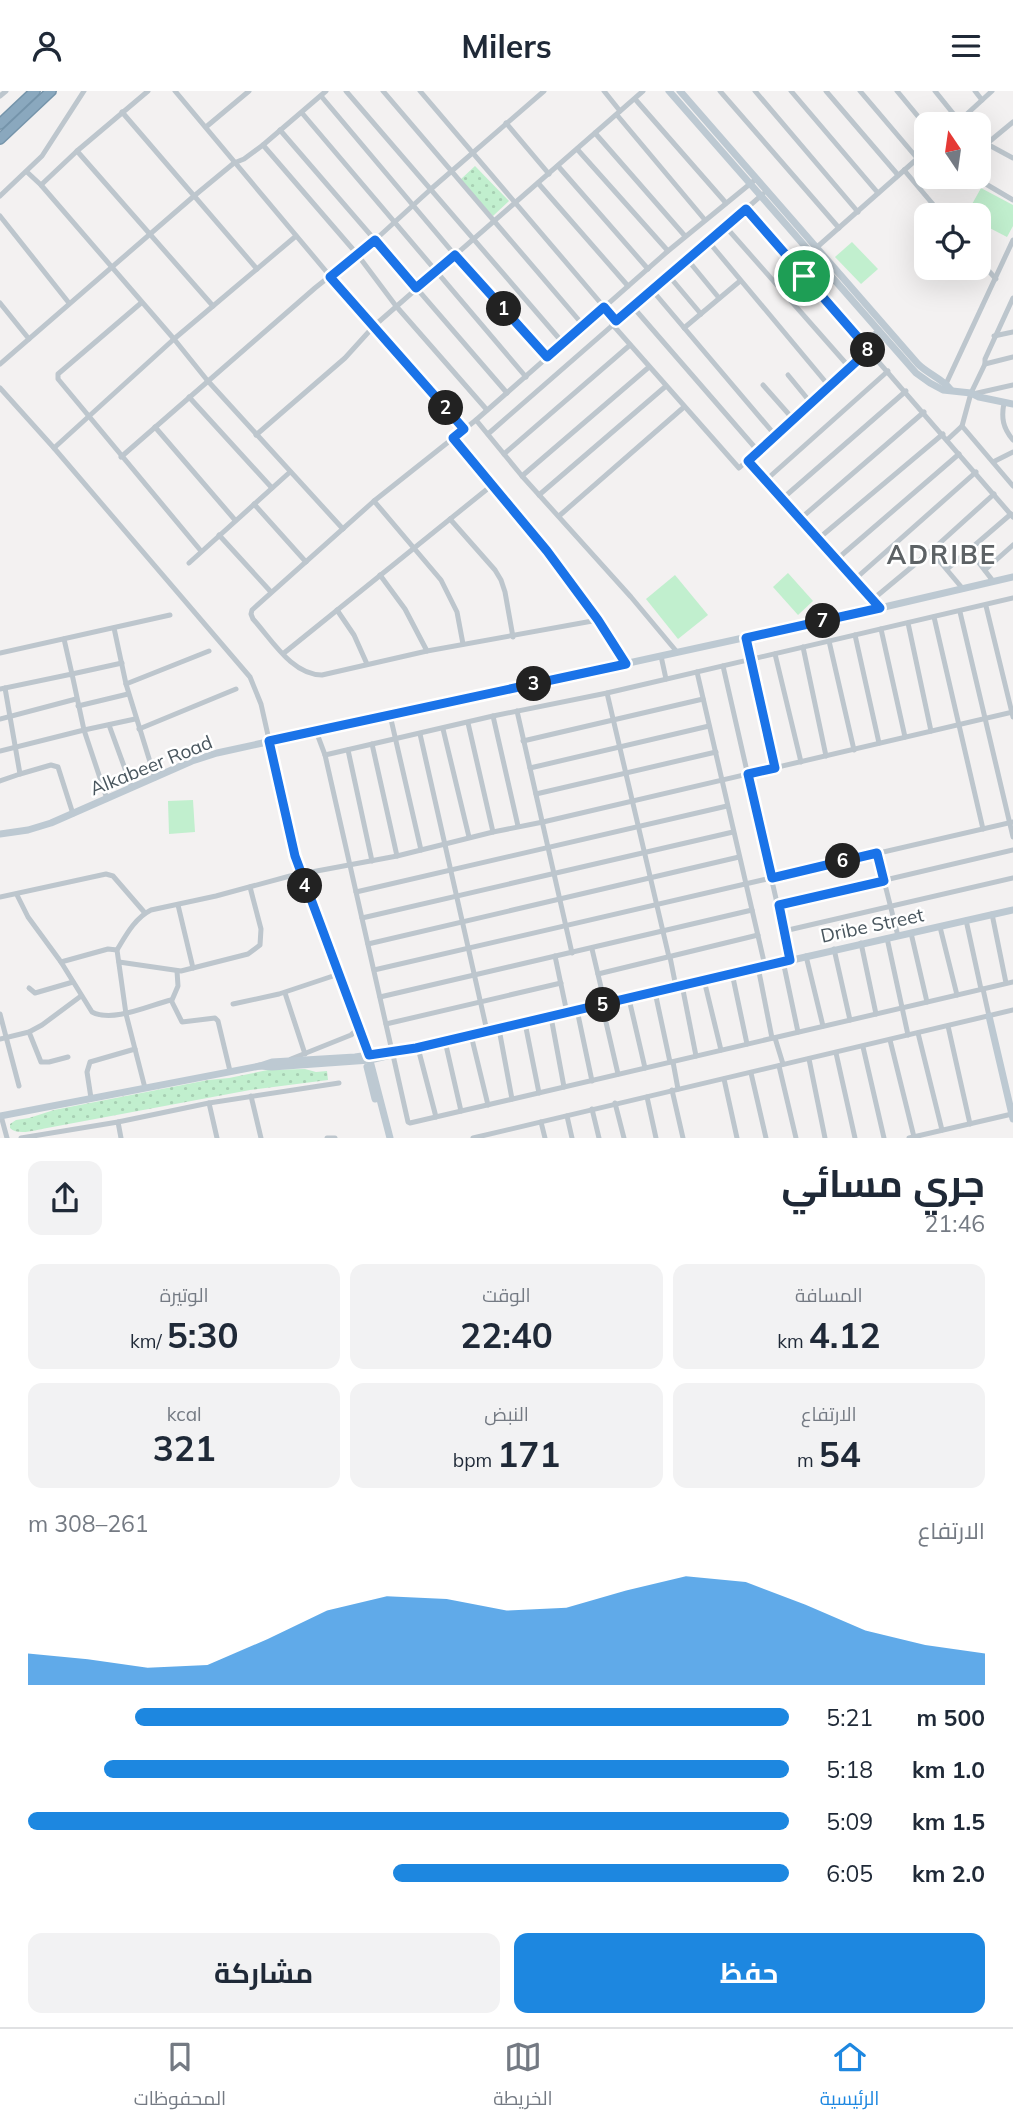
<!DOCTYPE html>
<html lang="ar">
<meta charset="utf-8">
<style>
body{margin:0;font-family:Mulish,Cairo,sans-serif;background:#f2f2f3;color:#1f2937;direction:rtl;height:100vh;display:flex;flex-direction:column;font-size:26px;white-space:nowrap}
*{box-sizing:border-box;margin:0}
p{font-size:23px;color:#747a83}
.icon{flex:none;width:38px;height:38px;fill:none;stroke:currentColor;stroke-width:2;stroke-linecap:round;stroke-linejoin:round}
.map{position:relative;height:1047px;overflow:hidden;direction:ltr}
.drawer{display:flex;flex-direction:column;background:#fff;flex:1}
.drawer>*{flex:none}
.needle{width:46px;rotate:347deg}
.fabs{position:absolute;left:914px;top:21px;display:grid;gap:14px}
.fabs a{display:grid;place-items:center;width:77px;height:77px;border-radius:14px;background:#fff;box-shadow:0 7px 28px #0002;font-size:35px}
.pin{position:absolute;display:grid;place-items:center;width:60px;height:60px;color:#fff;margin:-30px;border:4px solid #fff;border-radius:50%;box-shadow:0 2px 7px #0007}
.km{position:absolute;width:35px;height:35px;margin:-18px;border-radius:50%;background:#222;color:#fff;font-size:19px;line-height:35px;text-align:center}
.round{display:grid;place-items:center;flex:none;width:74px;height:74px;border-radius:14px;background:#f2f2f3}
.head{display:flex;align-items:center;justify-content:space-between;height:119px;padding:0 28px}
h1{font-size:38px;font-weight:700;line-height:52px}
.figures{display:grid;grid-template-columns:repeat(3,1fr);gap:10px;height:119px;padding:7px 28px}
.figures div{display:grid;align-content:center;border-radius:14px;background:#f2f2f3;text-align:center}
.figures b{font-size:35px;font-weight:700}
.figures small{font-size:19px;font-weight:400}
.figures p{font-size:19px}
.chart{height:196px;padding:14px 28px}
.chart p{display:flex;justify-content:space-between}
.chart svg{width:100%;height:126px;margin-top:7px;fill:#1d87e0;opacity:.7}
.cta{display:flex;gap:14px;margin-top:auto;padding:14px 28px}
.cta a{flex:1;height:80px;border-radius:14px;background:#1d87e0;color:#fff;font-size:28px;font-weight:700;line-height:80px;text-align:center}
.cta a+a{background:#f2f2f3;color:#1f2937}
ul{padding:0 28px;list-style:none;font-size:23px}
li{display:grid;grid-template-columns:112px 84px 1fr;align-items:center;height:52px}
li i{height:18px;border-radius:9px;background:#1d87e0}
header{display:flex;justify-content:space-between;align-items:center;height:91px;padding:0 28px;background:#fff;font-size:32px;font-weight:700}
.tabs{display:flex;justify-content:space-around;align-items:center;height:98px;border-top:2px solid #e0e1e3;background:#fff;font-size:19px;color:#747a83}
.tabs a{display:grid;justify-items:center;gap:4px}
.tabs .selected{color:#1d87e0}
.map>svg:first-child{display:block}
</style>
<header><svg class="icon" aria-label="menu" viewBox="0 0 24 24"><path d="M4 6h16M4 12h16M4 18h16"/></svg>Milers<svg class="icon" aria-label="person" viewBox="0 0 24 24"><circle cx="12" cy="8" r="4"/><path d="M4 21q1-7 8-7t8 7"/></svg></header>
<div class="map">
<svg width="1013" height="1047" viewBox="0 0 1013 1047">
<defs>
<pattern id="grass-dots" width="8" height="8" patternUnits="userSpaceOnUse" patternTransform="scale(1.75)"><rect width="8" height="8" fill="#c1efce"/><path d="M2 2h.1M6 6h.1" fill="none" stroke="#a7cfb3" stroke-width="1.8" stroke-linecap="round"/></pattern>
</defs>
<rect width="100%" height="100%" fill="#f3f1f1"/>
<g fill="url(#grass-dots)">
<path d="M475,75L509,110L493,125L460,89Z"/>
<path d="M305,978L316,981L327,980L328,989L250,999L47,1037C36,1039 18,1045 10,1037V1033L16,1029L29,1027L54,1019L208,989L229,987L268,979Z"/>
</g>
<g fill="#c1efce">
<path d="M981,97L1013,114V135L1007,146L978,131V124H966Z"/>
<path d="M852,151L878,178L861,193L835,166Z"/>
<path d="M788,482L813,510L798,524L773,496Z"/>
<path d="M675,484L708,524L678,548L646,508Z"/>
<path d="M193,709L195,741L169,743L168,710Z"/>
</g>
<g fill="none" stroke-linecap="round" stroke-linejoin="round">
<g stroke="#7594aa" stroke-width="12">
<g id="highway">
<path d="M0,33L35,0"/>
<path d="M0,48L51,0"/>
</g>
</g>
<g stroke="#bdc6cd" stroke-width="5">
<path d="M175,0L330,185L464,338"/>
<path d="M346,0L563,252"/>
<path d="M383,0L583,234"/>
<path d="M420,0L616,230"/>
<path d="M604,0L620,20"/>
<path d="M720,0L839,137"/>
<path d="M755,0L858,121"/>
<path d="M791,0L878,102"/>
<path d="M826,0L898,84"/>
<path d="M860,0L917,67"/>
<path d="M897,0L926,35"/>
<path d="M935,0L960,31"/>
<path d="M975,0L982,9"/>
<path d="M0,5L6,0"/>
<path d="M321,5L455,164L547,266"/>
<path d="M635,8L726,112"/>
<path d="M122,21L257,178"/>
<path d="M302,22L526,286"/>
<path d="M617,24L705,129"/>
<path d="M506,32L549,83"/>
<path d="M956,33L992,0"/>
<path d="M206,36L249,0"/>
<path d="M280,39L507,302"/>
<path d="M595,42L685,145"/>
<path d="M987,53L1013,67"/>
<path d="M263,54L357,163L396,215L487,319"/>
<path d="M577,58L668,160"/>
<path d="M77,60L213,215"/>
<path d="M978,60L1013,31"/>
<path d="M558,75L648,178"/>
<path d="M904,79L942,124"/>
<path d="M27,81L41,94L174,248L207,289L343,438"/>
<path d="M974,86L1013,109"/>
<path d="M538,92L628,195"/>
<path d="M41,94L77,60L148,0"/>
<path d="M0,105L42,65L84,0"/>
<path d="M746,118L1013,426"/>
<path d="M0,125L69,212"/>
<path d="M725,135L850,277"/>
<path d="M708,150L829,295"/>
<path d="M816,157L926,60"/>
<path d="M687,168L719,207"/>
<path d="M978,168L996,188"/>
<path d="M669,185L701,223"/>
<path d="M652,199L775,344"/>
<path d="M1013,207L985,268V273L971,302L962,335L1013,395"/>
<path d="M0,212L29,248"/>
<path d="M141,212L58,283V288L201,460"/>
<path d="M633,216L758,360"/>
<path d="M612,233L739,377L869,259"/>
<path d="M684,237L740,190"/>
<path d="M994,245L1013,241"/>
<path d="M863,253L879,239"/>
<path d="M0,273L194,105L234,72L244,68L263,54L326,0"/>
<path d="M985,273L1013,266"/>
<path d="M788,284L811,312"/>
<path d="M763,294L793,328"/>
<path d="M945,295L1013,149"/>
<path d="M0,297L54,357L250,586L261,613L295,765L369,964"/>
<path d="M973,303L1013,294"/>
<path d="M189,306L272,397"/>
<path d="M1007,312H1004C1001,327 1003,337 1013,349"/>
<path d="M476,329L522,385L631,506L677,561"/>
<path d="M155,336L235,429"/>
<path d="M488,343L763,103"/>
<path d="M256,344L345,267L374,235L643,0"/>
<path d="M453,347L574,496L598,529L626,573"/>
<path d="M947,349L962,335"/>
<path d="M54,357L174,248L296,145"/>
<path d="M504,363L630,254"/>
<path d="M121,366L315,197L375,149L431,98L544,0"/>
<path d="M748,370L880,517"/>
<path d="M993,371L1013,361"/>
<path d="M522,385L649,276"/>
<path d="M766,389L888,280"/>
<path d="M539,404L666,295"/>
<path d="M782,408L906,300"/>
<path d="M374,410L441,489L457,521L463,553"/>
<path d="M254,413L306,471"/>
<path d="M559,425L684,316"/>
<path d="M450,428L495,479L501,489L505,501L513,546"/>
<path d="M800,428L924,321"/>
<path d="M219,444L271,501"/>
<path d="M818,448L943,343"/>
<path d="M969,459L993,490"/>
<path d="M931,460L963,498"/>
<path d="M836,469L959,363"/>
<path d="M189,472L290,381"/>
<path d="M947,478L1011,423"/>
<path d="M985,479L1013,454"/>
<path d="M380,484L405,518L427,560"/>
<path d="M854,489L976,381"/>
<path d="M872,509L931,460L994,403"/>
<path d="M986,515L1013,626"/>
<path d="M337,519L354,544L367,573"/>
<path d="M960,521L1013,746"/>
<path d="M934,526L983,738"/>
<path d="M598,529L427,560L322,584C292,584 272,549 253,528L251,523L252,519L374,410L476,329L668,160L756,88"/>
<path d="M908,532L931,640"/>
<path d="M114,537L126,593L155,687"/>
<path d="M881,538L905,646"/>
<path d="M855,544L879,652"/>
<path d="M746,547L775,677"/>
<path d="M64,548L72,583L122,572"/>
<path d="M829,550L854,659"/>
<path d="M803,556L826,665"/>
<path d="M0,562L170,524"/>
<path d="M284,562L491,395"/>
<path d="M775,563L801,671"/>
<path d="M661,565L666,588"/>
<path d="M723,575L790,869"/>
<path d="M697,581L765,875"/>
<path d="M126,593L209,560"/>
<path d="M0,598L72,583L84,639L0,660"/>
<path d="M607,602L669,866"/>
<path d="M78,615L128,603"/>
<path d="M517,620L572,862"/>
<path d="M390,624L421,759"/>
<path d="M493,625L518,735"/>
<path d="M0,628L76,608"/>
<path d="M468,632L493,741"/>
<path d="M109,634L132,697"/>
<path d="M139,638L236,598"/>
<path d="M443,638L469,746"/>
<path d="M316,640L325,664"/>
<path d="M420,643L487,940"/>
<path d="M523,650L703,608"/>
<path d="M372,653L397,765"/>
<path d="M348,659L372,770"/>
<path d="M530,677L709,635"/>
<path d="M20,683L51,674L58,676L73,723"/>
<path d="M0,690L20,683L5,597"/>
<path d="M536,703L716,661"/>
<path d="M107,708L84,639L135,628"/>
<path d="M877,762L898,845"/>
<path d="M356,801L727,715"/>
<path d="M17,804L28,826L61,871L92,921C113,932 150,914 171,909L182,931L215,927L218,930L230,980"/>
<path d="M0,806L106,783L113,785L145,822"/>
<path d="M178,814L193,877"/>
<path d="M779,814L1013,759"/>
<path d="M992,823L1006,892"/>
<path d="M362,827L733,741"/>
<path d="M966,829L981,898"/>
<path d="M940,836L957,904"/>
<path d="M784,840L1013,787"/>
<path d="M911,842L927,911"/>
<path d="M887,847L908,944"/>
<path d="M861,852L876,923"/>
<path d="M368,853L739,766"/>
<path d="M592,858L605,913"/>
<path d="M834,858L850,929"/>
<path d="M555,865L567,922"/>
<path d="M806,865L823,935"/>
<path d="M670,866L676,896"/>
<path d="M783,870L798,941"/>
<path d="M61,871L108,858L117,859"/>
<path d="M119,871L181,880L248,863L260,854L261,838L250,796"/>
<path d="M758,876L772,947"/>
<path d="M374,879L1013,731"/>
<path d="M732,882L747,953"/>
<path d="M598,883L758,844"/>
<path d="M704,889L721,959"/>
<path d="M682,894L696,965"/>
<path d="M29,897L35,902L73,891"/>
<path d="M983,898L989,925"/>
<path d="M655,901L670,971"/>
<path d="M285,902L305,963"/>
<path d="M380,906L752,819"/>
<path d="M629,908L645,977"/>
<path d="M172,909L178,895L177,880"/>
<path d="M233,913L279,903L339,883"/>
<path d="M602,914L618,983"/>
<path d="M577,919L592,990"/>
<path d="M0,923L19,995"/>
<path d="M551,926L564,996"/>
<path d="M525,932L539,1002"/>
<path d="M386,933L561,892"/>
<path d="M948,935L970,1033"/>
<path d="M499,938L512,1008"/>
<path d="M29,941L41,971H49L68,966"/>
<path d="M918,942L942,1039"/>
<path d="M471,944L488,1014"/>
<path d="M775,947L783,973"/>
<path d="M0,948L29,941L42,934L81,905"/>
<path d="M890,949L914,1046"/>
<path d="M445,950L461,1020"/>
<path d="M863,956L884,1047"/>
<path d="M418,957L436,1026"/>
<path d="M392,960L325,664L493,625L607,602L1013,507"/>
<path d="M836,962L855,1047"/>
<path d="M393,964L408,1031L410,1032L1013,891"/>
<path d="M291,968L351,944L359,937"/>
<path d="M809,968L825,1047"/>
<path d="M673,971L678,998"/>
<path d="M779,975L796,1047"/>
<path d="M751,982L766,1047"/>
<path d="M724,988L737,1047"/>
<path d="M145,997L126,923L117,859C126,844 135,827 151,819L216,805L290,785L397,765L493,741L543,731L1013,621"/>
<path d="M672,999L683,1047"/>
<path d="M251,1005L261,1047"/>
<path d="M647,1006L656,1047"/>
<path d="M91,1007L87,981L90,971L135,958"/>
<path d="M209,1012L217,1047"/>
<path d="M615,1012L624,1047"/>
<path d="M592,1018L599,1047"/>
<path d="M1,1025L7,1047"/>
<path d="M567,1025L572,1047"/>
<path d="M118,1031L121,1047"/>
<path d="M541,1031L545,1047"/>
<path d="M21,1047L118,1031L209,1012L339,992"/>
<path d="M327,1047H335"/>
<path d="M473,1047L1013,919"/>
<path d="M909,1047L1012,1023"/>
</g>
<g stroke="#bdc9d2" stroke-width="7">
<path d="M669,0L916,282L930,292L943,299L971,302L979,306L1013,313"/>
<path d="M680,0L918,273C928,283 943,288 951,299"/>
<path d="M0,743L28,739L51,732L192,670L217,662L880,517L1013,486"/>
<path d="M989,925L1013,1028"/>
<path d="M369,966L390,1047"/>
<path d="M260,975L272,976L370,969L682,894L1013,819"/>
<path d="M367,976L375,1008"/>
<path d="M0,1025L260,975L272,971L355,966L383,962"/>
</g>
<use href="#highway" stroke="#8aa8be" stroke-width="9"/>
</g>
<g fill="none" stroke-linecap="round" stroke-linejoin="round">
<g stroke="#fff" stroke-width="14">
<path id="route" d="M746,118L869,259L748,370L880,517L746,547L775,677L748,683L772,787L877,762L884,790L779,814L790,869L416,957L369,964L295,765L269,650L626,573L598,529L547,460L453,347L464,338L330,186L375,149L416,197L455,164L547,266L604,216L616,230Z"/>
</g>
<use href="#route" stroke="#1a73e8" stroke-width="9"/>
</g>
<g text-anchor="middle" stroke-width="5" stroke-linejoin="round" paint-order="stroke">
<g font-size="19" fill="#49565e" stroke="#fff">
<text transform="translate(151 674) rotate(-22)" y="7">Alkabeer Road</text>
<text transform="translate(872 834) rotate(-12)" y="7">Dribe Street</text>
</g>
<g font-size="26" font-weight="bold" letter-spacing="2" fill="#5d6265" stroke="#fff">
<text x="942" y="473">ADRIBE</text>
</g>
</g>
</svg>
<div class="fabs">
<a><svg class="needle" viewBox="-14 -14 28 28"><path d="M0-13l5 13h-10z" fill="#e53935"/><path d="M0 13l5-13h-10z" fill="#747a83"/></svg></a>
<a><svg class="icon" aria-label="locate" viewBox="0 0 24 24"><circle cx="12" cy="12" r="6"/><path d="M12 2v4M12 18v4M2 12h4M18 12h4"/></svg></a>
</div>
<div class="pin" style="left:804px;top:185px;background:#1e9e55"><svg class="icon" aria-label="arrive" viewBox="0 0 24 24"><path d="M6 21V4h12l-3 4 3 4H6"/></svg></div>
<b class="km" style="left:504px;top:218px">1</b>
<b class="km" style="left:446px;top:317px">2</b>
<b class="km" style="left:534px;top:593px">3</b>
<b class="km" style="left:305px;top:795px">4</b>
<b class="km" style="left:603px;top:914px">5</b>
<b class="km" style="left:843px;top:770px">6</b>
<b class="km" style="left:823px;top:530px">7</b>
<b class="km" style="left:868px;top:259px">8</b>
</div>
<section class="drawer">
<div class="head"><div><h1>جري مسائي</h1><p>21:46</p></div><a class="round"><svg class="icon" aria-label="share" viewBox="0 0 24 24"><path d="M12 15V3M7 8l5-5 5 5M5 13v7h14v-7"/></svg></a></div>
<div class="figures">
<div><p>المسافة</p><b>4.12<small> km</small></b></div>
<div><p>الوقت</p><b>22:40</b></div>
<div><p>الوتيرة</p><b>5:30<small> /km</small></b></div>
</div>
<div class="figures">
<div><p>الارتفاع</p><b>54<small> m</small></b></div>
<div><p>النبض</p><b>171<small> bpm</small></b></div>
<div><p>kcal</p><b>321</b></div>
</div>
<div class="chart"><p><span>الارتفاع</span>261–308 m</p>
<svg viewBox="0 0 160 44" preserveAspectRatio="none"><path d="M0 44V33L10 35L20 38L30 37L40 28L50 18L60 13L70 14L80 18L90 17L100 11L110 6L120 8L130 16L140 25L150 30L160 33V44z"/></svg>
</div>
<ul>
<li><b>500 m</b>5:21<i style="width:86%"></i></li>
<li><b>1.0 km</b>5:18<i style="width:90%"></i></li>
<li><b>1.5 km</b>5:09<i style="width:100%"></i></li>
<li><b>2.0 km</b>6:05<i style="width:52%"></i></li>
</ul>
<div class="cta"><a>حفظ</a><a>مشاركة</a></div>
</section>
<nav class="tabs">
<a class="selected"><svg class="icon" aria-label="home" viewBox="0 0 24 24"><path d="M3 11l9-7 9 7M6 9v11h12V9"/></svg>الرئيسية</a>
<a><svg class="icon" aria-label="map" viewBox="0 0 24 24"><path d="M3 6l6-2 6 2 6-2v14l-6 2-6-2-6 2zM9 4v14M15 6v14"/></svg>الخريطة</a>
<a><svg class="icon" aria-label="saved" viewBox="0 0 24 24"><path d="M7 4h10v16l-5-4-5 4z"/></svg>المحفوظات</a>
</nav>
